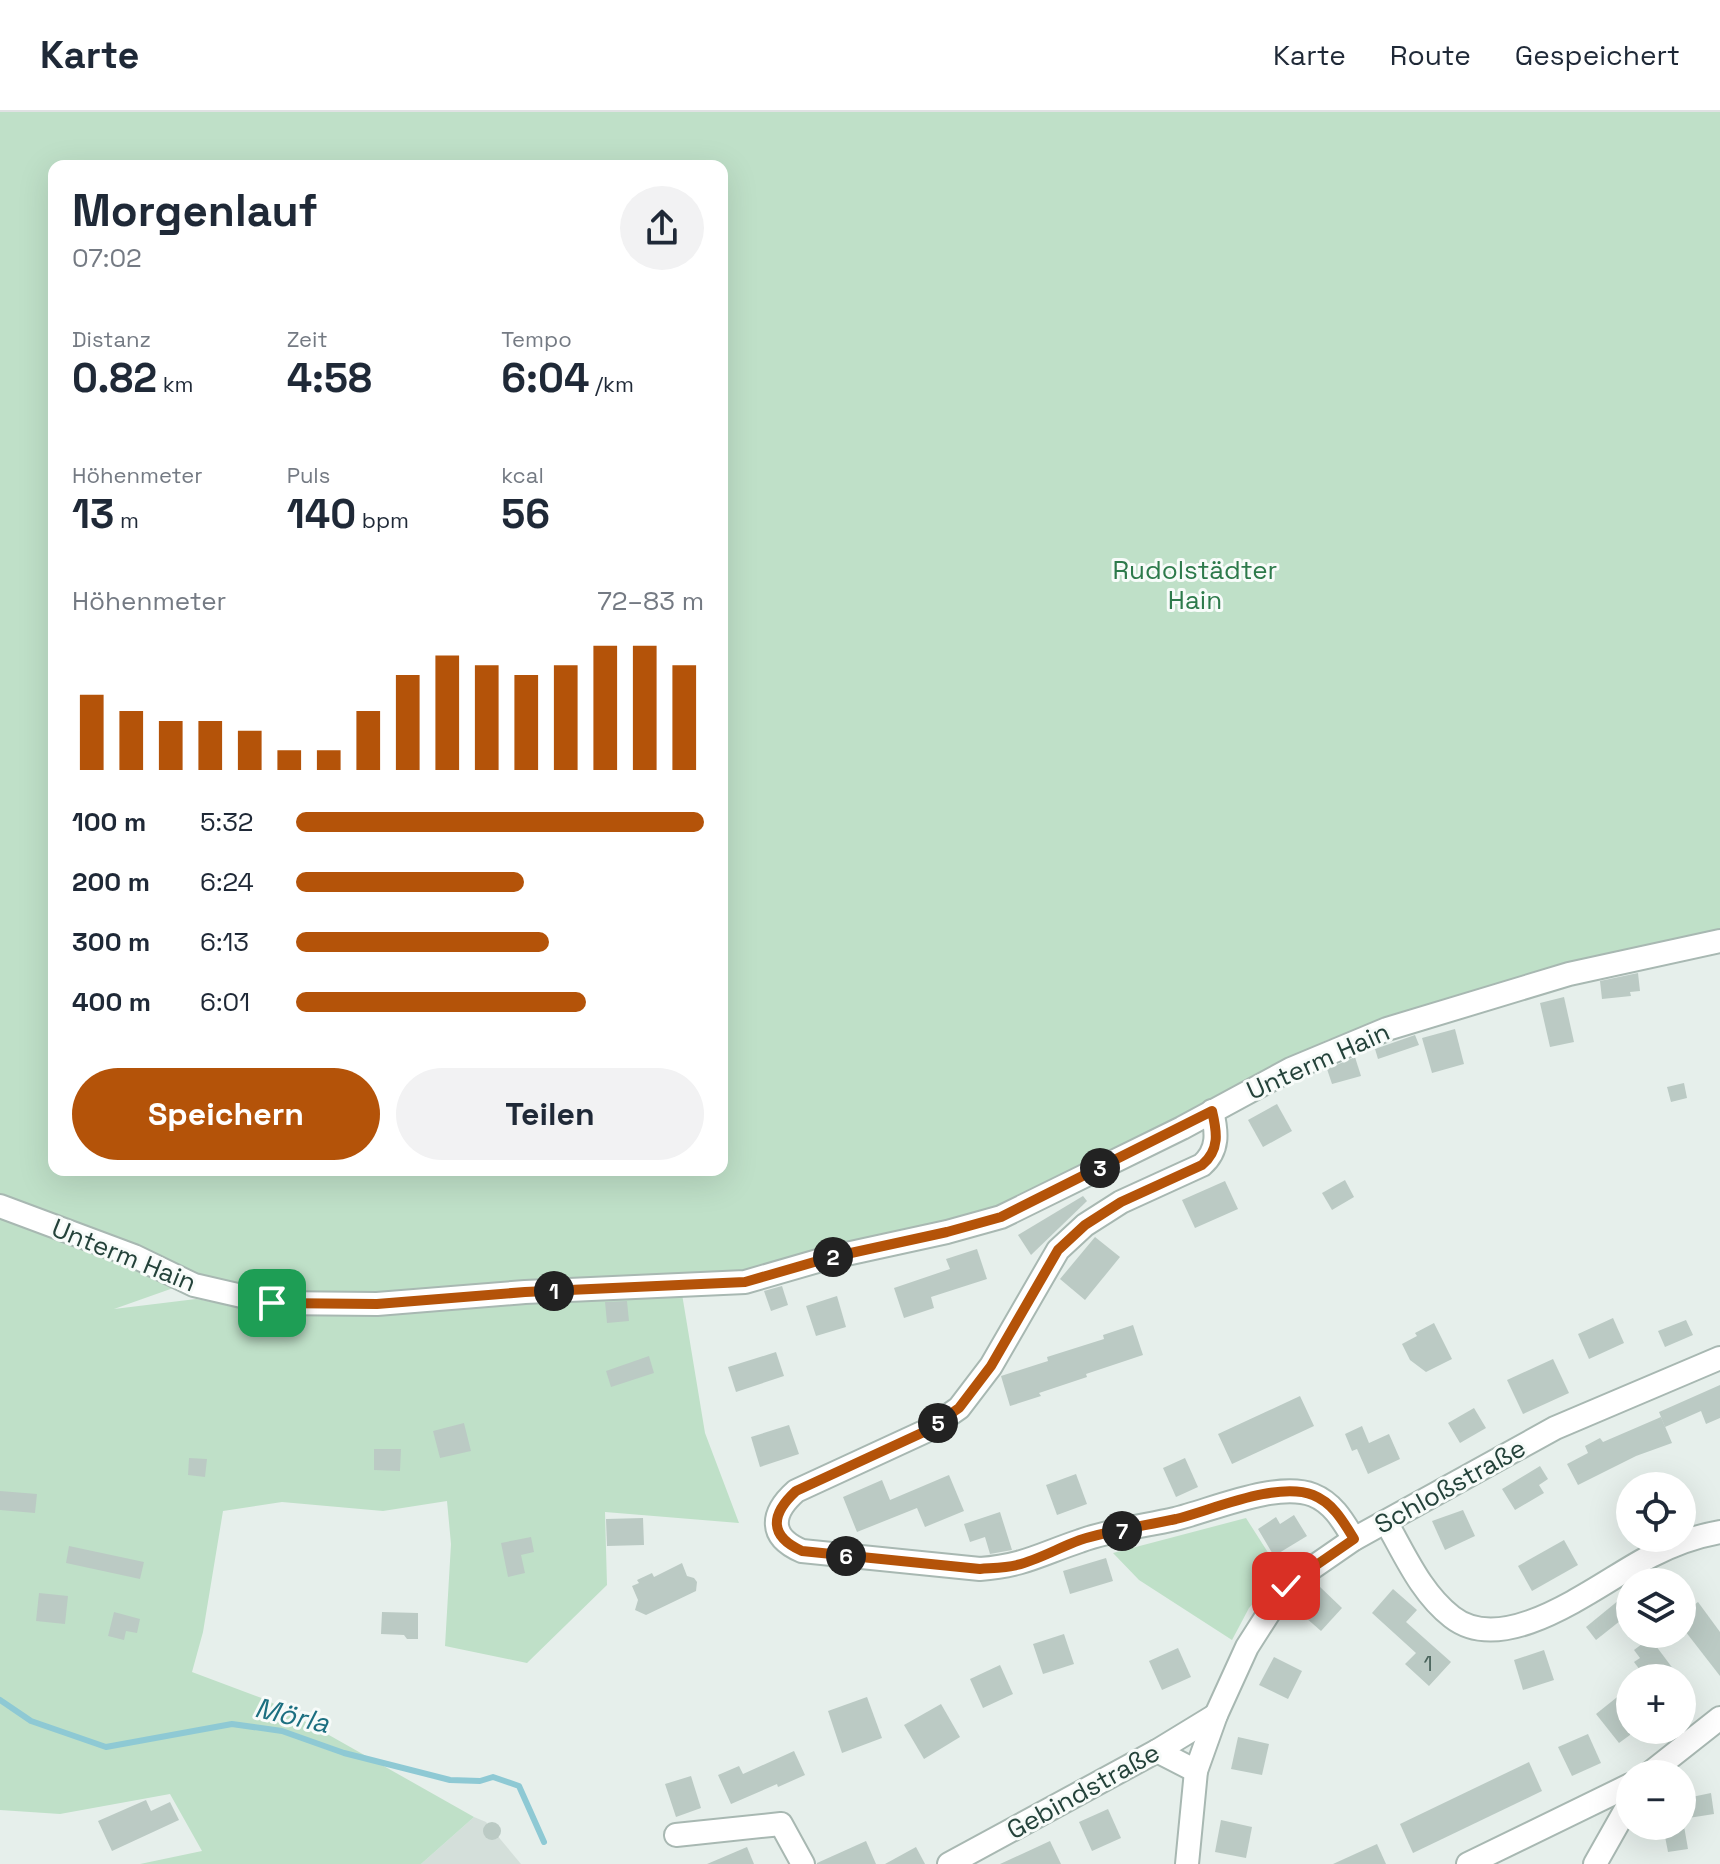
<!DOCTYPE html>
<html lang="de">
<meta charset="utf-8">
<style>
body{margin:0;font-family:"Space Grotesk",sans-serif;background:#f2f2f3;color:#1f2937;height:100vh;display:flex;flex-direction:column;font-size:30px;white-space:nowrap}
*{box-sizing:border-box;margin:0}
p{font-size:26px;color:#747a83}
.icon{flex:none;width:44px;height:44px;fill:none;stroke:currentColor;stroke-width:2;stroke-linecap:round;stroke-linejoin:round}
.map{position:relative;flex:1;overflow:hidden}
.side{position:absolute;left:48px;top:48px;width:680px;height:1016px;display:flex;flex-direction:column;background:#fff;border-radius:16px;box-shadow:0 8px 32px #0002}
.side>*{flex:none}
.tools{position:absolute;left:1616px;top:1360px;display:grid;gap:16px}
.tools a{display:grid;place-items:center;width:80px;height:80px;border-radius:50%;background:#fff;box-shadow:0 8px 32px #0002;font-size:40px}
.pin{position:absolute;display:grid;place-items:center;width:68px;height:68px;color:#fff;margin:-34px;border-radius:16px;box-shadow:0 4px 12px #0006}
.km{position:absolute;width:40px;height:40px;margin:-20px;border-radius:50%;background:#222;color:#fff;font-size:22px;line-height:40px;text-align:center}
.round{display:grid;place-items:center;flex:none;width:84px;height:84px;border-radius:42px;background:#f2f2f3}
.head{display:flex;align-items:center;justify-content:space-between;height:136px;padding:0 24px}
h1{font-size:44px;font-weight:700;line-height:60px}
.stats{display:grid;grid-template-columns:repeat(3,1fr);gap:12px;height:136px;padding:8px 24px}
.stats div{display:grid;align-content:center}
.stats b{font-size:40px;font-weight:700}
.stats small{font-size:22px;font-weight:400}
.stats p{font-size:22px}
.chart{height:224px;padding:16px 24px}
.chart p{display:flex;justify-content:space-between}
.chart svg{width:100%;height:144px;margin-top:8px;stroke:#b45309;stroke-width:6}
.cta{display:flex;gap:16px;margin-top:auto;padding:16px 24px}
.cta a{flex:1;height:92px;border-radius:48px;background:#b45309;color:#fff;font-size:32px;font-weight:700;line-height:92px;text-align:center}
.cta a+a{background:#f2f2f3;color:#1f2937}
ul{padding:0 24px;list-style:none;font-size:26px}
li{display:grid;grid-template-columns:128px 96px 1fr;align-items:center;height:60px}
li i{height:20px;border-radius:10px;background:#b45309}
header{display:flex;align-items:center;gap:48px;box-sizing:border-box;height:112px;padding:0 40px;background:#fff;border-bottom:2px solid #e0e1e3}
header strong{font-size:38px}
nav{display:flex;gap:44px;margin-inline-start:auto;font-size:28px}
.map>svg:first-child{display:block}
</style>
<header>
<strong>Karte</strong>
<nav><a>Karte</a><a>Route</a><a>Gespeichert</a></nav>
</header>
<div class="map">
<svg width="1720" height="1752" viewBox="0 0 1720 1752">
<rect width="100%" height="100%" fill="#e6efeb"/>
<path fill="#d4dfda" d="M474,1705L486,1710L521,1752H421Z"/>
<g fill="#bfe0c8" fill-rule="evenodd">
<path d="M0,0H1720V823L1425,898L1327,928L1044,1076L973,1105L731,1166L334,1185L179,1174L114,1197L196,1187L278,1201L682,1182L705,1321L739,1411L605,1400L607,1473L527,1551L445,1534L451,1432L447,1389L383,1399L282,1390L223,1399L203,1520L192,1560L267,1588L474,1705L421,1752H140L202,1739L170,1682L60,1702L0,1698ZM54,54H722V1058H54Z"/>
<path d="M1246,1406L1281,1461L1249,1496L1232,1528L1139,1468L1113,1441Z"/>
</g>
<g fill="none" stroke-linecap="round" stroke-linejoin="round">
<path stroke="#8ec9d4" stroke-width="6" d="M0,1588L31,1609L106,1635L232,1612L282,1619L344,1641L450,1668L480,1669L493,1665L519,1674L544,1730"/>
</g>
<g fill="#bbcac4">
<path d="M1638,861L1640,879L1630,880L1631,884L1602,887L1600,869Z"/>
<path d="M1564,885L1574,930L1550,935L1540,891Z"/>
<path d="M1455,917L1464,952L1432,961L1422,926Z"/>
<path d="M1415,923L1419,933L1378,947L1375,937Z"/>
<path d="M1355,945L1361,964L1332,972L1327,957Z"/>
<path d="M1684,971L1687,986L1671,990L1667,975Z"/>
<path d="M1277,992L1292,1019L1263,1035L1248,1008Z"/>
<path d="M1345,1068L1354,1085L1332,1098L1322,1081Z"/>
<path d="M1225,1069L1238,1097L1195,1116L1182,1088Z"/>
<path d="M1083,1084L1087,1089L1031,1143L1018,1123Z"/>
<path d="M1095,1125L1120,1145L1085,1188L1060,1167Z"/>
<path d="M977,1137L987,1167L931,1185L934,1196L904,1206L894,1176L950,1157L946,1147Z"/>
<path d="M782,1174L788,1193L771,1199L764,1179Z"/>
<path d="M837,1184L846,1215L816,1224L806,1194Z"/>
<path d="M627,1189L629,1209L607,1211L605,1190Z"/>
<path d="M1613,1206L1624,1231L1589,1247L1578,1222Z"/>
<path d="M1686,1208L1693,1223L1665,1235L1658,1219Z"/>
<path d="M1434,1211L1452,1247L1426,1260L1410,1248L1402,1232L1417,1224L1415,1221Z"/>
<path d="M1133,1213L1143,1243L1086,1262L1087,1265L1039,1281L1041,1284L1010,1294L1001,1264L1048,1249L1047,1245L1104,1227L1103,1223Z"/>
<path d="M776,1240L784,1264L736,1280L728,1255Z"/>
<path d="M649,1244L654,1261L611,1275L606,1259Z"/>
<path d="M1553,1247L1569,1281L1523,1302L1507,1268Z"/>
<path d="M1720,1273V1306L1706,1312L1701,1299L1665,1315L1659,1300Z"/>
<path d="M1300,1284L1314,1314L1232,1352L1218,1322Z"/>
<path d="M1474,1296L1486,1316L1460,1331L1448,1311Z"/>
<path d="M1661,1305L1672,1331L1636,1344L1578,1373L1567,1352L1588,1341L1585,1334L1600,1326L1603,1330Z"/>
<path d="M464,1311L471,1339L440,1346L433,1319Z"/>
<path d="M789,1313L799,1342L760,1355L751,1325Z"/>
<path d="M1362,1314L1369,1331L1389,1322L1400,1347L1368,1362L1357,1337L1352,1339L1345,1322Z"/>
<path d="M374,1337H401L400,1359L374,1358Z"/>
<path d="M189,1346L207,1347L205,1365L188,1363Z"/>
<path d="M1185,1346L1198,1375L1176,1385L1163,1356Z"/>
<path d="M1540,1354L1548,1367L1539,1373L1544,1381L1515,1398L1502,1377Z"/>
<path d="M1076,1362L1087,1392L1057,1403L1046,1373Z"/>
<path d="M949,1363L964,1399L925,1415L917,1396L857,1420L843,1385L882,1368L890,1388Z"/>
<path d="M0,1379L37,1382L35,1401L0,1398Z"/>
<path d="M1463,1398L1475,1424L1445,1438L1432,1409Z"/>
<path d="M1000,1400L1012,1438L990,1442L985,1425L970,1430L964,1412Z"/>
<path d="M1294,1403L1307,1424L1274,1444L1258,1417L1276,1405L1280,1412Z"/>
<path d="M643,1406L644,1433L607,1434L606,1407Z"/>
<path d="M531,1425L534,1440L521,1443L525,1461L508,1465L501,1431Z"/>
<path d="M1564,1428L1578,1453L1532,1479L1518,1454Z"/>
<path d="M69,1434L144,1450L140,1467L66,1451Z"/>
<path d="M1106,1446L1113,1469L1070,1482L1063,1459Z"/>
<path d="M682,1451L687,1464L694,1466L697,1470L696,1479L646,1503L635,1498L638,1488L632,1474L639,1471L637,1468L652,1461L654,1465Z"/>
<path d="M1319,1474L1342,1496L1321,1519L1297,1498Z"/>
<path d="M1393,1477L1417,1498L1406,1510L1451,1550L1429,1574L1405,1552L1416,1541L1372,1501Z"/>
<path d="M39,1481L68,1484L65,1512L36,1509Z"/>
<path d="M1619,1488L1630,1501L1596,1528L1586,1515Z"/>
<path d="M1698,1490L1720,1520V1564L1682,1515V1502Z"/>
<path d="M114,1500L140,1507L137,1521L126,1519L124,1528L108,1524Z"/>
<path d="M382,1500L418,1501V1527H407L404,1523L381,1522Z"/>
<path d="M1064,1522L1074,1552L1043,1562L1033,1532Z"/>
<path d="M1650,1526L1680,1566H1646L1634,1550L1640,1546L1634,1538Z"/>
<path d="M1178,1536L1191,1565L1162,1578L1149,1549Z"/>
<path d="M1544,1538L1554,1568L1523,1578L1514,1548Z"/>
<path d="M1274,1545L1302,1559L1288,1587L1259,1573Z"/>
<path d="M1000,1553L1013,1582L983,1596L970,1567Z"/>
<path d="M1621,1582L1630,1593V1623L1619,1631L1596,1602Z"/>
<path d="M867,1585L882,1626L842,1641L828,1599Z"/>
<path d="M941,1592L960,1625L924,1647L904,1613Z"/>
<path d="M1588,1622L1601,1651L1572,1664L1558,1635Z"/>
<path d="M1238,1625L1269,1632L1262,1663L1231,1657Z"/>
<path d="M794,1639L805,1663L778,1675L777,1672L731,1692L718,1663L739,1654L743,1662Z"/>
<path d="M1529,1650L1542,1679L1413,1741L1400,1712Z"/>
<path d="M691,1664L701,1696L676,1705L665,1672Z"/>
<path d="M1711,1681L1714,1702L1682,1707V1687Z"/>
<path d="M146,1688L151,1699L170,1690L179,1708L112,1739L98,1709Z"/>
<path d="M1108,1697L1121,1726L1092,1739L1079,1710Z"/>
<path d="M1221,1708L1252,1715L1246,1746L1215,1740Z"/>
<circle cx="492" cy="1719" r="9"/>
<path d="M1663,1714H1684L1688,1737L1668,1740Z"/>
<path d="M866,1729L876,1752H817V1751Z"/>
<path d="M1050,1729L1061,1752H1000Z"/>
<path d="M1377,1732L1386,1752H1333Z"/>
<path d="M747,1735L754,1752H707Z"/>
<path d="M916,1735L925,1752H885Z"/>
</g>
<g fill="none" stroke-linecap="round" stroke-linejoin="round">
<g stroke="#a8b8b2" stroke-width="26">
<g id="street">
<path d="M1212,999C1217,1020 1219,1038 1202,1053L1121,1090L1085,1113L1058,1138L991,1254L959,1296L926,1319L796,1379C770,1402 769,1425 802,1439L980,1457C1023,1454 1041,1442 1080,1429C1110,1418 1144,1414 1175,1407C1212,1398 1277,1369 1313,1383C1333,1391 1343,1409 1354,1427"/>
<path d="M0,1094L134,1144L194,1173L272,1191L377,1192L525,1180L745,1170L828,1146L947,1120L1001,1105L1182,1016L1291,957L1387,917L1569,862L1720,829"/>
<path d="M1386,1410C1405,1443 1421,1481 1452,1505C1507,1548 1601,1469 1651,1444C1672,1433 1697,1424 1720,1420"/>
<path d="M1157,1639L1196,1659"/>
<path d="M1649,1662L1720,1606"/>
<path d="M676,1723L781,1712L803,1752"/>
<path d="M949,1752L1157,1639L1216,1603"/>
<path d="M1187,1752L1196,1659L1216,1603L1247,1535L1286,1474L1354,1427L1555,1316L1720,1246"/>
<path d="M1468,1752L1630,1673"/>
<path d="M1595,1752L1630,1690"/>
</g>
</g>
<use href="#street" stroke="#fff" stroke-width="22"/>
</g>
<g fill="none" stroke-linecap="round" stroke-linejoin="round">
<g stroke="#fff" stroke-width="16">
<path id="route" d="M272,1191L377,1192L525,1180L745,1170L828,1146L947,1120L1001,1105L1212,999C1217,1020 1220,1038 1202,1053L1121,1090L1085,1113L1058,1138L991,1254L959,1296L926,1319L796,1379C770,1403 769,1424 802,1439L980,1457C992,1456 1005,1456 1017,1453C1038,1448 1058,1436 1080,1428C1110,1418 1144,1414 1176,1407C1212,1398 1277,1369 1313,1383C1333,1391 1343,1409 1354,1427L1286,1474"/>
</g>
<use href="#route" stroke="#b45309" stroke-width="10"/>
</g>
<g text-anchor="middle" stroke-width="6" stroke-linejoin="round" paint-order="stroke">
<g font-size="22" fill="#4a645c">
<text x="1428" y="1559">1</text>
</g>
<g font-size="26" fill="#2d7a4b" stroke="#f7fbf9">
<text x="1195" y="467">Rudolstädter<tspan x="1195" dy="30">Hain</tspan></text>
</g>
<g font-size="26" fill="#24423a" stroke="#f7fbf9">
<text transform="translate(1318 949) rotate(-24)" y="9">Unterm Hain</text>
<text transform="translate(124 1143) rotate(22)" y="9">Unterm Hain</text>
<text transform="translate(1450 1374) rotate(-29)" y="9">Schloßstraße</text>
<text transform="translate(1083 1679) rotate(-29)" y="9">Gebindstraße</text>
</g>
<g font-size="28" font-style="italic" fill="#1c6f80" stroke="#f7fbf9">
<text transform="translate(292 1603) rotate(13)" y="10">Mörla</text>
</g>
</g>
</svg>
<div class="tools">
<a><svg class="icon" aria-label="locate" viewBox="0 0 24 24"><circle cx="12" cy="12" r="6"/><path d="M12 2v4M12 18v4M2 12h4M18 12h4"/></svg></a>
<a><svg class="icon" aria-label="layers" viewBox="0 0 24 24"><path d="M12 4l9 5-9 5-9-5zM3 14l9 5 9-5"/></svg></a>
<a>+</a>
<a>−</a>
</div>
<div class="pin" style="left:272px;top:1191px;background:#1e9e55"><svg class="icon" aria-label="arrive" viewBox="0 0 24 24"><path d="M6 21V4h12l-3 4 3 4H6"/></svg></div>
<div class="pin" style="left:1286px;top:1474px;background:#d93025"><svg class="icon" aria-label="check" viewBox="0 0 24 24"><path d="M5 12l5 5 9-10"/></svg></div>
<b class="km" style="left:554px;top:1179px">1</b>
<b class="km" style="left:833px;top:1145px">2</b>
<b class="km" style="left:1100px;top:1056px">3</b>
<b class="km" style="left:938px;top:1311px">5</b>
<b class="km" style="left:846px;top:1444px">6</b>
<b class="km" style="left:1122px;top:1419px">7</b>
<section class="side">
<div class="head"><div><h1>Morgenlauf</h1><p>07:02</p></div><a class="round"><svg class="icon" aria-label="share" viewBox="0 0 24 24"><path d="M12 15V3M7 8l5-5 5 5M5 13v7h14v-7"/></svg></a></div>
<div class="stats">
<div><p>Distanz</p><b>0.82<small> km</small></b></div>
<div><p>Zeit</p><b>4:58</b></div>
<div><p>Tempo</p><b>6:04<small> /km</small></b></div>
</div>
<div class="stats">
<div><p>Höhenmeter</p><b>13<small> m</small></b></div>
<div><p>Puls</p><b>140<small> bpm</small></b></div>
<div><p>kcal</p><b>56</b></div>
</div>
<div class="chart"><p><span>Höhenmeter</span>72–83 m</p>
<svg viewBox="0 0 160 44" preserveAspectRatio="none"><path d="M5 44V21M15 44V26M25 44V29M35 44V29M45 44V32M55 44V38M65 44V38M75 44V26M85 44V15M95 44V9M105 44V12M115 44V15M125 44V12M135 44V6M145 44V6M155 44V12"/></svg>
</div>
<ul>
<li><b>100 m</b>5:32<i style="width:100%"></i></li>
<li><b>200 m</b>6:24<i style="width:56%"></i></li>
<li><b>300 m</b>6:13<i style="width:62%"></i></li>
<li><b>400 m</b>6:01<i style="width:71%"></i></li>
</ul>
<div class="cta"><a>Speichern</a><a>Teilen</a></div>
</section>
</div>
